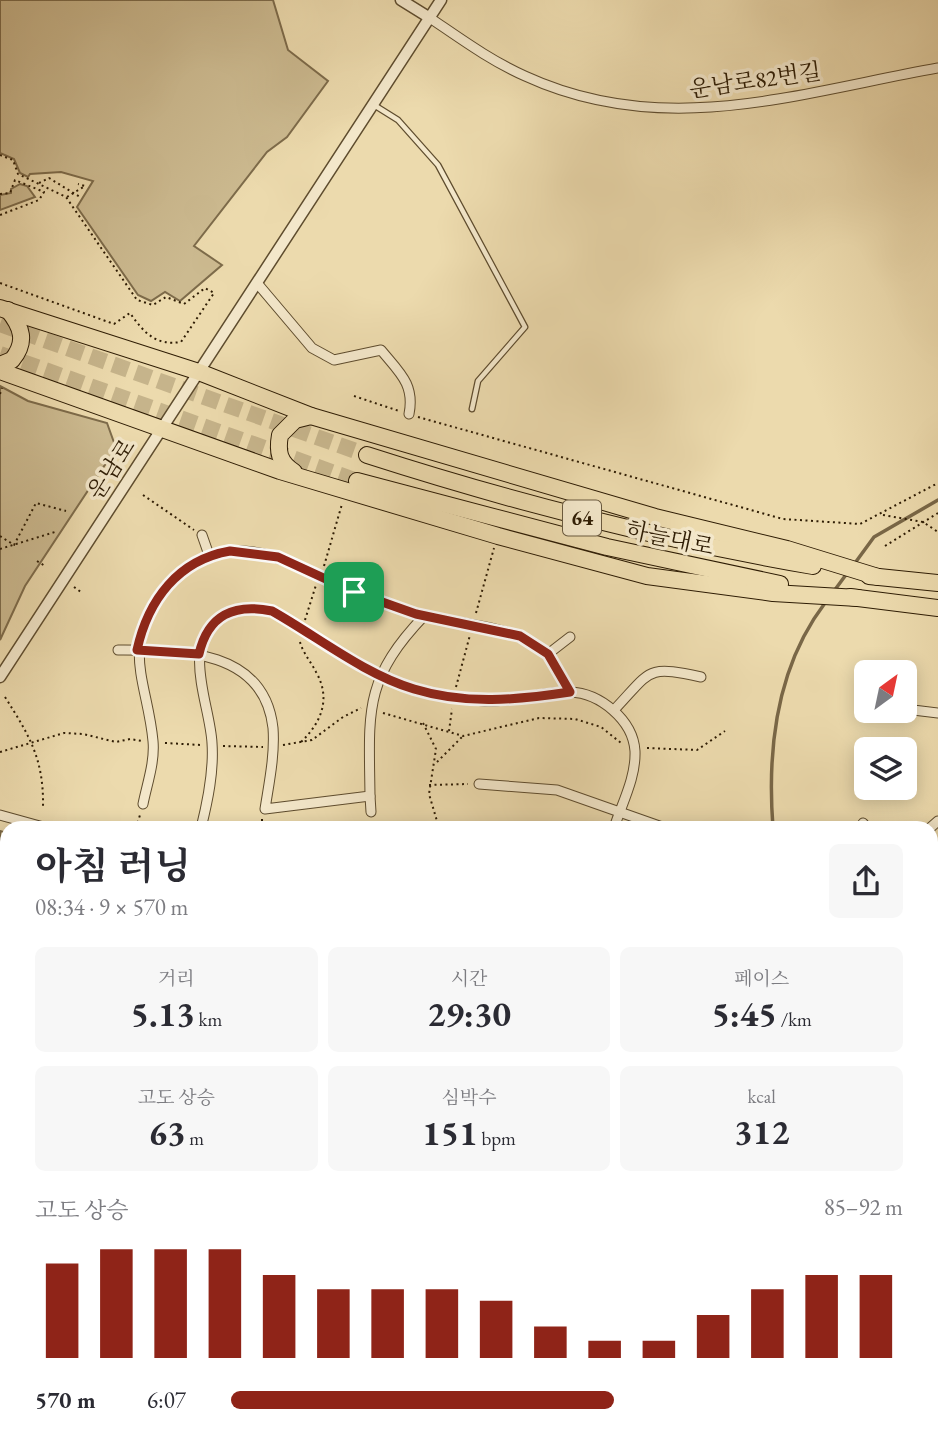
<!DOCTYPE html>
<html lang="ko">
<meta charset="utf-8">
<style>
body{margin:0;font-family:"EB Garamond","Noto Serif KR",serif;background:#f7f7f7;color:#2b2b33;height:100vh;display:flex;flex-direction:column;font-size:26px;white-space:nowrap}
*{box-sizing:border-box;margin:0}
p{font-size:23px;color:#7c7c81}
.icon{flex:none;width:38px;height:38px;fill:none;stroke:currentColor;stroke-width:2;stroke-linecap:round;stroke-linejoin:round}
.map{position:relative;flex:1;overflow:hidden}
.drawer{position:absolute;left:0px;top:821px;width:938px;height:621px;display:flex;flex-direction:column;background:#fff;border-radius:21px 21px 0 0;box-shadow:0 4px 18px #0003}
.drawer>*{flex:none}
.needle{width:46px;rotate:33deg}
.buttons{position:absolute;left:854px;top:660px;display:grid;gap:14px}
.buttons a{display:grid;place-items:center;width:63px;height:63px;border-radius:10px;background:#fff;box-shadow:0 4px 18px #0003;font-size:35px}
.pin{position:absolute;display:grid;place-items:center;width:60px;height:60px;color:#fff;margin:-30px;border-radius:14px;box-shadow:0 4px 10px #0006}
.round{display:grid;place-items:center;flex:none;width:74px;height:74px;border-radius:10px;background:#f7f7f7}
.head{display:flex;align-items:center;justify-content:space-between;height:119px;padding:0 35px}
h1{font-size:38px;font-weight:700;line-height:52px}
.metrics{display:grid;grid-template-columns:repeat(3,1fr);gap:10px;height:119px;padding:7px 35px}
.metrics div{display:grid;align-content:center;border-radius:10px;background:#f7f7f7;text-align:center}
.metrics b{font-size:35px;font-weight:700}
.metrics small{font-size:19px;font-weight:400}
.metrics p{font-size:19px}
.chart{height:196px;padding:14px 35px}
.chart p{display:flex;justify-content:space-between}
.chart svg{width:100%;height:126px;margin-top:7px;stroke:#8f2418;stroke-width:6}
ul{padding:0 35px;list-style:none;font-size:23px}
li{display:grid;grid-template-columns:112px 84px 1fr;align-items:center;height:52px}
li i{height:18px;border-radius:9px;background:#8f2418}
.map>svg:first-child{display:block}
</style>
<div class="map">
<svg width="938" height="1441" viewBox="0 0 938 1441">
<rect width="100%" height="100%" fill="#ecdaad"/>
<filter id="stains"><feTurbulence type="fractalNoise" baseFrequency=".00286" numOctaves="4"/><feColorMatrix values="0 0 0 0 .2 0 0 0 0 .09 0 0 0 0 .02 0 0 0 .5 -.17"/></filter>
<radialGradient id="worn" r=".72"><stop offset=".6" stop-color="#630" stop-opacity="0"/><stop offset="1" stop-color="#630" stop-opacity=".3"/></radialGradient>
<g fill="#ccba90" stroke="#7d6b4a" stroke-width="2">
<path d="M0,0H273L288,50L328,81L287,137L267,152L194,246L222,265L180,301L165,292L151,301L138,295L77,207L93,181L61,172L30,174L28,177L20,173L14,159L0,153Z"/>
<path d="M20,184L27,186L35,197L0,210V195L11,193V189Z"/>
<path d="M0,386L28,401L107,423L116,448L25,586L0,640Z"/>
<path d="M0,831L7,833V1006L0,1013Z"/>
<path d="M931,1200L938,1201V1441H0V1350L7,1351V1435H931Z"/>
</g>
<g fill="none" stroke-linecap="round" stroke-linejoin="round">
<g stroke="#796747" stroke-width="3.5">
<path d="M855,563L874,537L938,500"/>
<path d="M834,591L848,572"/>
<path d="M773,828C767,750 777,666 825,603"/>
<path d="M931,1192L938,1199L931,1223"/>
<path d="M804,1441L806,1435"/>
</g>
<g stroke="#c6b48b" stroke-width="16" stroke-dasharray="16 8" stroke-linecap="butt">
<path d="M0,324L367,455"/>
<path d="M0,354L357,481"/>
</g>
<g stroke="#5e4c2e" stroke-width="7">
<path id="service" d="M374,105L398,120L438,165L525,327L478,381L472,409"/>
</g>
<g stroke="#5e4c2e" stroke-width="11">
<g id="minor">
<path d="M430,18C461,39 491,61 525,76C664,140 797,93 938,68"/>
<path d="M257,283L312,348L334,360L381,350C399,372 415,384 409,414"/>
<path d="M202,535L209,555"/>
<path d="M118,650C179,650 264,648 273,728C275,755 269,783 265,809L370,796C369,712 363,680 424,616"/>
<path d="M548,654L570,637"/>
<path d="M905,709L938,713"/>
<path d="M614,710C652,670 645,665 701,677"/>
<path d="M479,784L557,790L665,828"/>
<path d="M370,796L371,812"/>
<path d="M143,804C147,784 155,762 153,741C148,685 121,648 160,594C175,572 203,553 230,551C267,548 297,567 330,581C358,593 386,605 414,613C452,625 498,623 532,643C552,654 560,673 570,692"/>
<path d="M0,815L47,828"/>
<path d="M863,823L867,828"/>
<path d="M201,828C208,800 214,771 212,743C210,704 180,644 221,618C238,607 253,607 272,612C316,636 368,677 417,690C439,696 462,700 485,701C513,702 542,692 570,692C600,693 633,720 635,751C636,778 622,803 614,828"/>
<path d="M930,828L938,821"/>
<path d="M931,894L938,897"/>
<path d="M931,968H938"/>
<path d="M931,1051L938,1055"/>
<path d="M0,1085L7,1077"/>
<path d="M0,1184H7"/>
</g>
</g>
<g stroke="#5e4c2e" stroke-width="13">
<g id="tertiary">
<path d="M401,0L430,18"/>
<path d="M0,677L441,0"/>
<path d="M931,1267L938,1268"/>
<path d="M0,1297H7"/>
</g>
</g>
<g stroke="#2e1c04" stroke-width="18">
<g id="trunk">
<path d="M0,308L199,372L311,416L655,517L787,549L878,577"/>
<path d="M0,365L12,360C27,342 22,327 8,310"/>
<path d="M0,371L280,471L498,536L647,576L773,593L858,598"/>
<path d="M367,455C513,502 661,540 813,566"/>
<path d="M294,472C279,462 277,452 280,435L295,420L311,416"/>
<path d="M357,481L607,547L780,584"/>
<path d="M869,576L938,583"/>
<path d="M850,597L938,608"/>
</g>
</g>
<g stroke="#2e1c04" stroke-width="2" stroke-dasharray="2 3.5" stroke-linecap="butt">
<path d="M0,155L13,160L18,174L66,197L137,300L153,305L166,297L184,304L205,288L214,293L181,342C156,346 144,333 130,313L114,324L0,283"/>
<path d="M39,183L49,178L80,197"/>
<path d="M0,194L10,193L15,180L44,192L39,200L0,215"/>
<path d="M67,197L85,186L78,184"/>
<path d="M0,394L2,388"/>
<path d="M354,396L399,411"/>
<path d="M418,417L783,519L860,524L938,483"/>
<path d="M143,495L194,530"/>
<path d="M883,515L923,522L938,532"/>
<path d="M0,536L14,545L36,503L66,511"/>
<path d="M885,546L938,513"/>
<path d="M0,549L55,532"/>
<path d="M37,561L45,566"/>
<path d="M324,566L342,504"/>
<path d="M74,587L81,592"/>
<path d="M476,613L494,548"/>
<path d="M305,620L316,585"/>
<path d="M300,642C303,653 311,662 316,672C331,698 322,722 301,742"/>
<path d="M456,687L470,635"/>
<path d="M5,697C29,735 44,759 43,807"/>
<path d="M383,713L463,736L539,718L575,719L601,727L621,743"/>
<path d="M423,723L436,749L429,794L439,828"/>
<path d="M449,731L452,709"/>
<path d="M165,743L201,745"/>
<path d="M283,745L312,740L343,717L361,708"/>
<path d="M223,746L263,747"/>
<path d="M647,748L697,750L725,731"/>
<path d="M0,752L64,733L83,734L116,742L130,739L142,741"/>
<path d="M437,762L462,737"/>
<path d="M429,785L468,784"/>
<path d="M262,819V828"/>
<path d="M136,828L140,815"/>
<path d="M0,932L7,923"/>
<path d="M0,1039L7,1046"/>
</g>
<use href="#service" stroke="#f3e7ca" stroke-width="4.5"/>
<use href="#minor" stroke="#f3e7ca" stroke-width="9"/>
<use href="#tertiary" stroke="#f3e7ca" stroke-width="10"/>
<use href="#trunk" stroke="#ecdaad" stroke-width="16"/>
</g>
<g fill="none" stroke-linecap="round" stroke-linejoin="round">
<g stroke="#fff" stroke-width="14">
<path id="route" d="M230,551L278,557L354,592L416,614L520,636L548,654L570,692C517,700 466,705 414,689C364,674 318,637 272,611C234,603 208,615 199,654L137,650C148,600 178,560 230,551Z"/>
</g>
<use href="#route" stroke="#8f2418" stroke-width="9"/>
</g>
<g text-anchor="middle" stroke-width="7" stroke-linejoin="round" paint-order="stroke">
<rect fill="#f3e7ca" stroke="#69593f" stroke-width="2" x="563" y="500.5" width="38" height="35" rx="5"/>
<g font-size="21" font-weight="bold" fill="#2e1c04">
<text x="582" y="525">64</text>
</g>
<g font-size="23" fill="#2e1c04" stroke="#f3e7ca">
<text transform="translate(755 80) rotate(-8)" y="8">운남로82번길</text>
<text transform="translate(111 469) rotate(-57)" y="8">운남로</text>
<text transform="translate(670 538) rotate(12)" y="8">하늘대로</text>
</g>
</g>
<rect width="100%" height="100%" filter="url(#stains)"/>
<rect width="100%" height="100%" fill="url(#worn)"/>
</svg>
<div class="buttons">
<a><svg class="needle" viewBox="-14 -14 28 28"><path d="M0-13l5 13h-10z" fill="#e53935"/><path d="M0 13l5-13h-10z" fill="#7c7c81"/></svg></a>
<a><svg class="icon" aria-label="layers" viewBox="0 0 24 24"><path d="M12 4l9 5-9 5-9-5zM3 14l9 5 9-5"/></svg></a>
</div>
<div class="pin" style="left:354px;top:592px;background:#1e9e55"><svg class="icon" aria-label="arrive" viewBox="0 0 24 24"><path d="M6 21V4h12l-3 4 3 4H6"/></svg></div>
<section class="drawer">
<div class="head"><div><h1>아침 러닝</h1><p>08:34 · 9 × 570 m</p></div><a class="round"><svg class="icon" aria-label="share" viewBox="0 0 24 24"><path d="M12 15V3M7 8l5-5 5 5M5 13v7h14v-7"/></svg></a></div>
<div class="metrics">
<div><p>거리</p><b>5.13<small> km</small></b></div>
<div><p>시간</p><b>29:30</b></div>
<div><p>페이스</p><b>5:45<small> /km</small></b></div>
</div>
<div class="metrics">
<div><p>고도 상승</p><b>63<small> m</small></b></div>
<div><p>심박수</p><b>151<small> bpm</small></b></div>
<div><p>kcal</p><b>312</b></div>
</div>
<div class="chart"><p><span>고도 상승</span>85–92 m</p>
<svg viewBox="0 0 160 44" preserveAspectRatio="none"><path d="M5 44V11M15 44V6M25 44V6M35 44V6M45 44V15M55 44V20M65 44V20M75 44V20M85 44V24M95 44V33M105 44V38M115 44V38M125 44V29M135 44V20M145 44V15M155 44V15"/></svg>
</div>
<ul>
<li><b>570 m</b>6:07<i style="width:57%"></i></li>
</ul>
</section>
</div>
